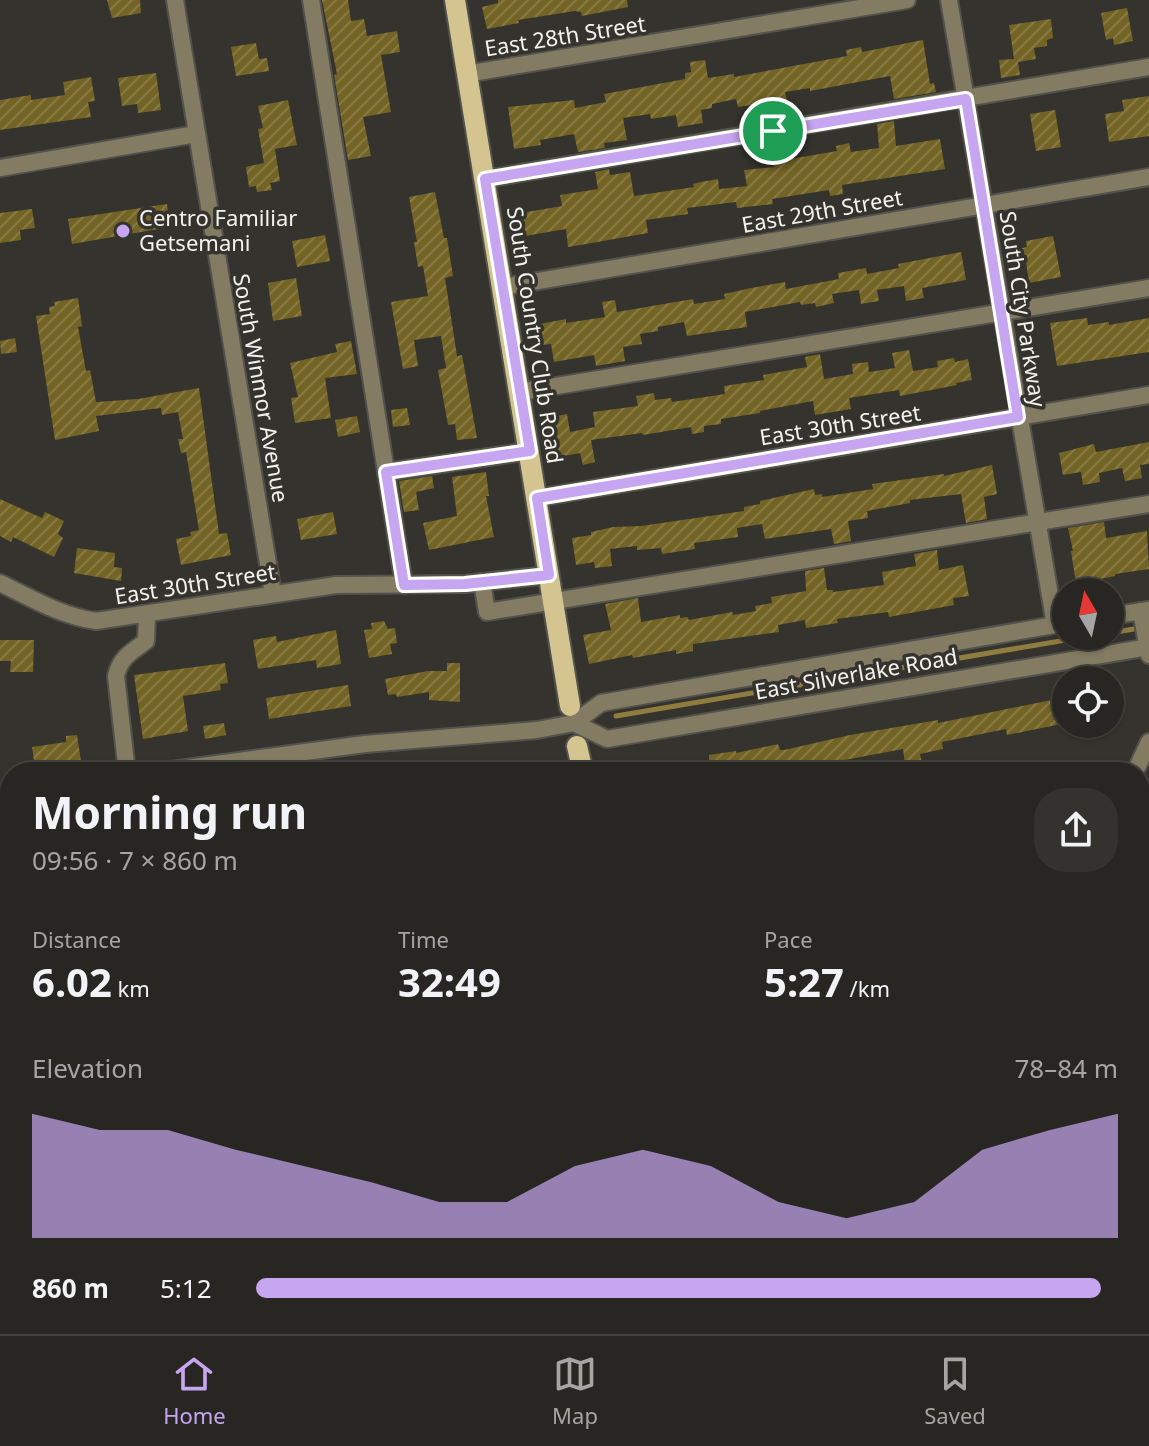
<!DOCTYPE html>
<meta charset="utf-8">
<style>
body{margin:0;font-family:"Noto Sans",sans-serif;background:#34322f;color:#f1f3f6;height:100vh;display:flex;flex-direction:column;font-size:30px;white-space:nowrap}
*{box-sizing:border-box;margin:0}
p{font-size:26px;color:#a5a5a5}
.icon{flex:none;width:44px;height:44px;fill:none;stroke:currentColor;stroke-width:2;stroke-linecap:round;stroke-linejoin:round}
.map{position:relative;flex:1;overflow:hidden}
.sheet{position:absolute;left:0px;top:762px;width:1150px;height:572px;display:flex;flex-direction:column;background:#282622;border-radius:32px 32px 0 0;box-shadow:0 2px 6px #0004,0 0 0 2px #444340}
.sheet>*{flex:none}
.needle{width:52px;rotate:351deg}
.fabs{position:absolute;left:1052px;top:578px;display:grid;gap:16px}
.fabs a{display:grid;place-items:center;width:72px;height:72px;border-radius:50%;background:#282622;box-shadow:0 2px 6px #0004,0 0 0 2px #444340;font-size:40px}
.pin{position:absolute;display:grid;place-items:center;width:68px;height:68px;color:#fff;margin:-34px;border:4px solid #fff;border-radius:50%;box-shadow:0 2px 8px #0007}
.round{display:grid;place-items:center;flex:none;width:84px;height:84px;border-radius:32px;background:#34322f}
.head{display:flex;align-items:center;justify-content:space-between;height:136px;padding:0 32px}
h1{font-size:44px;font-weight:700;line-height:60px}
.figures{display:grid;grid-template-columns:repeat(3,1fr);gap:12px;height:136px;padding:8px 32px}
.figures div{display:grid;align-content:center}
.figures b{font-size:40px;font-weight:700}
.figures small{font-size:22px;font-weight:400}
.figures p{font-size:22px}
.chart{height:224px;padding:16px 32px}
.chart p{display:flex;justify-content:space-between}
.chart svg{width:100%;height:144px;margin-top:8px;fill:#c6a6f0;opacity:.7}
ul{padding:0 32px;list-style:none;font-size:26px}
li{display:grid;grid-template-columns:128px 96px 1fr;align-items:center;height:60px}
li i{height:20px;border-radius:10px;background:#c6a6f0}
.tab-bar{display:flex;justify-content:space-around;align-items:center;height:112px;border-top:2px solid #444340;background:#282622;font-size:22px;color:#a5a5a5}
.tab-bar a{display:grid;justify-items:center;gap:4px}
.tab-bar .active{color:#c6a6f0}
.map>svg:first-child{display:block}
</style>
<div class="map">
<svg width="1149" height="1334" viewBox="0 0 1149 1334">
<defs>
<pattern id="building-hatch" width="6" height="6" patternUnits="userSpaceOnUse" patternTransform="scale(2)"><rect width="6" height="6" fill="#736324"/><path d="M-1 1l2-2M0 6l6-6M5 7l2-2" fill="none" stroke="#877a44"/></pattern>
</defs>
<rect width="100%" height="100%" fill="#35332d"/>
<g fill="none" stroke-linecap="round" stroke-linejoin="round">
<g stroke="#8e7d3f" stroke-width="5">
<path d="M1110,633L1134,629"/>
<path d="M616,716L1090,636"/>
</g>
</g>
<g fill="url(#building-hatch)">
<path d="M107,0H140L141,13L112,18Z"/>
<path d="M322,0H348L351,21L364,19L367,36L397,31L400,52L381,55L391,112L363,117L371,156L348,160L334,75L337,74Z"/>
<path d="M498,0H627L628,7L582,16L581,12L575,11L518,20L519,23L487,29L482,7L498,3Z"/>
<path d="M1127,8L1133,41L1114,45L1113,38L1106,40L1101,13Z"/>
<path d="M1051,19L1053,38L1047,40V46L1034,48L1036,59L1018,62L1020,75L1001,78L999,60L1014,59L1009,25Z"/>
<path d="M923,40L930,84L934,83L936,92L894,99L890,76L810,91V88L785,92L790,116L754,122L751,105L738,107L736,99L712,104V108L701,110L703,123L678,127L676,115L651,119L650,114L623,118L627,140L604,143L605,148L578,152L574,134L540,140L541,145L514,149L508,107L574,100L575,108L606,102L604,94L685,79V73L691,72L690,62L705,60L708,78L734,74V77L847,56L846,50L861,47L862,52Z"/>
<path d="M256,43L259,59L267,58L269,71L236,76L231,47Z"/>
<path d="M156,73L161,110L138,113L137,104L122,106L118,78Z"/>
<path d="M91,77L95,101L88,102L91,117L0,130V100L31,95V100L65,95L63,82Z"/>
<path d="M1149,96V136L1109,142L1105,114L1124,111L1122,100Z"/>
<path d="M288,100L297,145L275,149L280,181L270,183L272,190L257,192L256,186L249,187L246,167L264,163L258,129L263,128L258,106Z"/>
<path d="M1055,110L1061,147L1036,151L1030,114Z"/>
<path d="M894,121L896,146L940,139L945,169L842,185L843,194L830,196L829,190L772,199L773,204L737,208L736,202L687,208L688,214L646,220L648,233L586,244L568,247L566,229L525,236L521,213L562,206L560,195L598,189L595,172L609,169L610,175L630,172L634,196L694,187L693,184L701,182L718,179L719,189L747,186L744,170L774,167L773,162L837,151L836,146L849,143L851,152L879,148L877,124Z"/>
<path d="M435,192L444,238H447L453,276L445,278L457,356L462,355L477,438L457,440L455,424L448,425L438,370L446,368L441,336L414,340L418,366L403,369L391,302L428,296L423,266L418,267L414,242H417L409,197Z"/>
<path d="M167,204L170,227L72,244L68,219Z"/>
<path d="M32,209L35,228L20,230L21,240L0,243V213Z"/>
<path d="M325,235L330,261L297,267L292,241Z"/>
<path d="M1053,236L1061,277L1029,283L1026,262L1021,263L1018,249L1027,247L1026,241Z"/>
<path d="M961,252L966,280L922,288L924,298L906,301L904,286L877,290L879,301L861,304L859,290L832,294L834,303L816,307L815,303L801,305L800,302L745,312L747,327L687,336L684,322L658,327V331L640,334L642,344L623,347L625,361L596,366L594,355L554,362L551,344L543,345L540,324L566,319V323L605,317L602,302L615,300L617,312L693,299L694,304L725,299L724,294L751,288L785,282L786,289L839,279L838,273L866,268L867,274L899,268L898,264Z"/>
<path d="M296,278L302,316L273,321L268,283Z"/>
<path d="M78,298L82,326L78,327L86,371L90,370L96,402L138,399L199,388L219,534L227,533L231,555L181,565L176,539L191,536L190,532L199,530L186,452L181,453L178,439H183L178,412L162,415L161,408L96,416L99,431L55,440L36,316L50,314L49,307L55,306L54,302Z"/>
<path d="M1087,318L1088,325L1109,322V325L1149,318V352L1057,366L1050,323Z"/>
<path d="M15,338L17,352L1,354L0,341Z"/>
<path d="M351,341L357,374L325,378L331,418L295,423L291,398L298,397L290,363L337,352L335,344Z"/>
<path d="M909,350L913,371L938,367L937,361L954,358L955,362L968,359L972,380L956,383L957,385L900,396L899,390L849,398L851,409L815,415L813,401L760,411V413L721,419V424L704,426V432L692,434L691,427L643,435L642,433L591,440L595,462L583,465L580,453L559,457L552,417L567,414L570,432L595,427L593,412L638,406L636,396L654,393L655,400L671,398L672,402L725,394L724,386L764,380L763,375L807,367L805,357L820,354L824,379L853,374L852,364L868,362L869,372L895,368L892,353Z"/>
<path d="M407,408L410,425L393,427L391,410Z"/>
<path d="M357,416L360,432L338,437L335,420Z"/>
<path d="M1149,442V464L1140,465L1142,478L1125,481L1122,468L1099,473L1100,482L1083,485L1081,472L1063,475L1059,453L1094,444L1096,452Z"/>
<path d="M992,465L997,494L984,497L987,519L966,523L961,494L910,500V503L867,511L868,518L848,521L851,541L834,544L831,529L765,539L762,524L737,528L738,537L694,543L695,549L662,554L661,548L637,550V546L610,549L612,566L595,568L594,562L576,565L572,538L591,535V532L613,527L641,526L744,511V507L760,504V501L814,489L815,495L822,494V497L873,489L872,484L944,474V476Z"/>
<path d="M486,472L489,496H486L494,537L429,550L423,523L457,516L452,477Z"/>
<path d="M432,476L434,488L416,492L419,510L404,512L399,481Z"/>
<path d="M0,499L42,518L45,512L64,521L58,534L63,538L54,557L13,537L11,542L0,536Z"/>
<path d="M333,512L337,534L301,540L297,519Z"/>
<path d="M1104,522L1106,538L1147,531L1149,569L1115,574V576L1076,584L1071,551H1073L1068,528Z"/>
<path d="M77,548L115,553L114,567L122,568L121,581L74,573Z"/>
<path d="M937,550L939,570L963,565L969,596L953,598L954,605L889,617L888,612L837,619L838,623L806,628L805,620L778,625L779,632L693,644V651L676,654V650L633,658L632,655L589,664L583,635L611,630L605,604L638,598L641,622L680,615V618L687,617L689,620L732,612L733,615L756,611L755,606L772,603L771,597L806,591L805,571L824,568L827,590H833V592L884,585L882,572L916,566L914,554Z"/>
<path d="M384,621L388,629L395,628L397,643L390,644L392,654L369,658L364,630L372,629L371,623Z"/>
<path d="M336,630L341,664L317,668L316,660L258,669L253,640L276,636L277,642Z"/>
<path d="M0,640H34L33,672H10L11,661H0Z"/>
<path d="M225,663L228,683L220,684L221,690L183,696L188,731L143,739L134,675Z"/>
<path d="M447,663H460V702L429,700V692L397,697L396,694L388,695L385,679L428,671H447Z"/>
<path d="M348,685L351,706L269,719L266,698Z"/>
<path d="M1066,697V723L1007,735L1006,729L942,742L943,749L920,754L924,772H906L903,749L839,761L840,769L827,772H679L678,764L709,760V755L736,751V753L778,744L780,750H784L850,735L938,720V723Z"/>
<path d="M224,723L226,735L205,739L203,726Z"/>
<path d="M77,735L81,761L35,768L32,747L66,742V736Z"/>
</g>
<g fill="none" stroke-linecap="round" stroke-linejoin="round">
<g stroke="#53524c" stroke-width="20">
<g id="minor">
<path d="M175,0L273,594"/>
<path d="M311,0L404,585"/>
<path d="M949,0L1055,625"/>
<path d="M466,74L907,0"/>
<path d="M0,168L196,134"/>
<path d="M485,179L1149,67"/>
<path d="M503,287L1149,177"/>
<path d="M520,392L1149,288"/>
<path d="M386,472L530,451"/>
<path d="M537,498L1149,395"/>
<path d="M482,582L487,612L1149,504"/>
<path d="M0,583C31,598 61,616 96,621L336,585L465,584L549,575"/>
<path d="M1141,611L1149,655"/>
<path d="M1110,616L1149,610"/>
<path d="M574,723L607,739L1149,647"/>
<path d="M127,772L116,676C121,656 131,653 146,641L147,614"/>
<path d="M157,772L365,744L537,730L574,723L601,703L1066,623"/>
<path d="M1135,772L1149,742"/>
<path d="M0,970L10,975"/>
<path d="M0,1002L10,1008"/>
<path d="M0,1075L10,1080"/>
<path d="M0,1101L10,1106"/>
<path d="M0,1123L10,1128"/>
<path d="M0,1247L10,1252"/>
<path d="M1140,1263L1149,1246"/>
<path d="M152,1324L172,1334"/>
<path d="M398,1324L418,1334"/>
<path d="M440,1324L460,1334"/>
<path d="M493,1324L513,1334"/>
<path d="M637,1324L657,1334"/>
<path d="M702,1324L721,1334"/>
<path d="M974,1324L994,1334"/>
<path d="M1104,1334L1109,1324"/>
</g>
</g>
<g stroke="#53524c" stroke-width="24">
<g id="major">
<path d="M455,0L570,706"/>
<path d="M577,746L583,772"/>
<path d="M0,866L10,871"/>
<path d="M0,929L10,934"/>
<path d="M777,1324L797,1334"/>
<path d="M899,1324L918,1334"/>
</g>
</g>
<path stroke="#7e7d77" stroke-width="3" stroke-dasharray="6 4" stroke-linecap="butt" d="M0,828L10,834"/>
<use href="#minor" stroke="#837c63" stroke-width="16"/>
<use href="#major" stroke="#d4c590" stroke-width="20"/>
<g stroke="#d6d4cf" stroke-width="5" stroke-dasharray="12 6" stroke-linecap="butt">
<path d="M0,995L10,1000"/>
<path d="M0,1017L10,1022"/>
<path d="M608,1324L628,1334"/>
<path d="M655,1324L675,1334"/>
</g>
</g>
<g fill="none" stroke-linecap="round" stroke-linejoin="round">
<g stroke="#fff" stroke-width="16">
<path id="route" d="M966,99L1018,417L537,498L549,575L465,584L404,585L386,472L530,451L485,179Z"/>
</g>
<use href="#route" stroke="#c6a6f0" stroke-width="10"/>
</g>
<circle fill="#c6a6f0" stroke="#35332d" stroke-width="3" cx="123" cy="231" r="8"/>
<g text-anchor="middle" stroke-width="7" stroke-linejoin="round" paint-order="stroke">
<g font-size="22" fill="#f3f2ed" stroke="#35332d">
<text transform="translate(565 36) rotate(-9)" y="8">East 28th Street</text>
<text transform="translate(822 211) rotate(-10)" y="8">East 29th Street</text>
<text transform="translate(1023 309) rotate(81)" y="8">South City Parkway</text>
<text transform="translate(535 335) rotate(81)" y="8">South Country Club Road</text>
<text transform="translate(261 388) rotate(80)" y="8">South Winmor Avenue</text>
<text transform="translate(840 425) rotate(-9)" y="8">East 30th Street</text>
<text transform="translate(195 584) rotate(-9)" y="8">East 30th Street</text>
<text transform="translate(856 674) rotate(-10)" y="8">East Silverlake Road</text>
</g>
<g font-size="22" fill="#f3f2ed" stroke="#35332d" text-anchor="start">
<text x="139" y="226">Centro Familiar<tspan x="139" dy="25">Getsemani</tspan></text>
</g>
</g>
</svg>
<div class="fabs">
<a><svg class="needle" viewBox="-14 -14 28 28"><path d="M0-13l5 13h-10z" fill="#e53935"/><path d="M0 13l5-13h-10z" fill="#a5a5a5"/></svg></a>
<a><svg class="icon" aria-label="locate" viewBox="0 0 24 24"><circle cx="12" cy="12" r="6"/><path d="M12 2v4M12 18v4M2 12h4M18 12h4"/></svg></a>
</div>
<div class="pin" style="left:773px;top:131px;background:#1e9e55"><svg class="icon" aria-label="arrive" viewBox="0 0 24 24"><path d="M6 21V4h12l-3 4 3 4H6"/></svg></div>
<section class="sheet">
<div class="head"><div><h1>Morning run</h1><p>09:56 · 7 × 860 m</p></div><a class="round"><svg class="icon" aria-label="share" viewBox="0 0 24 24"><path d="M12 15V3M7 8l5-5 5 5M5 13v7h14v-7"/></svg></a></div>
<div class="figures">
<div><p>Distance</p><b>6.02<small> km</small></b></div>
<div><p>Time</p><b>32:49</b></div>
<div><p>Pace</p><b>5:27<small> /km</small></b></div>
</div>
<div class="chart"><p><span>Elevation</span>78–84 m</p>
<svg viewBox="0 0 160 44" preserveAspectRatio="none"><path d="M0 44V6L10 11L20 11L30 17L40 22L50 27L60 33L70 33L80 22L90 17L100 22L110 33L120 38L130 33L140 17L150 11L160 6V44z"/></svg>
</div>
<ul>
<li><b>860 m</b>5:12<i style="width:98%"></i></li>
</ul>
</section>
</div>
<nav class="tab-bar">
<a class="active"><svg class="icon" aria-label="home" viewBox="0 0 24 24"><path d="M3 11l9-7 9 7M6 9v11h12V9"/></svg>Home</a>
<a><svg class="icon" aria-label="map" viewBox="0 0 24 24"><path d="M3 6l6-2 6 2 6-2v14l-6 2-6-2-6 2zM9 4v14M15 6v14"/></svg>Map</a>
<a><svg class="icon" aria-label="saved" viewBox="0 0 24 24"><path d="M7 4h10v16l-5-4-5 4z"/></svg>Saved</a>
</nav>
